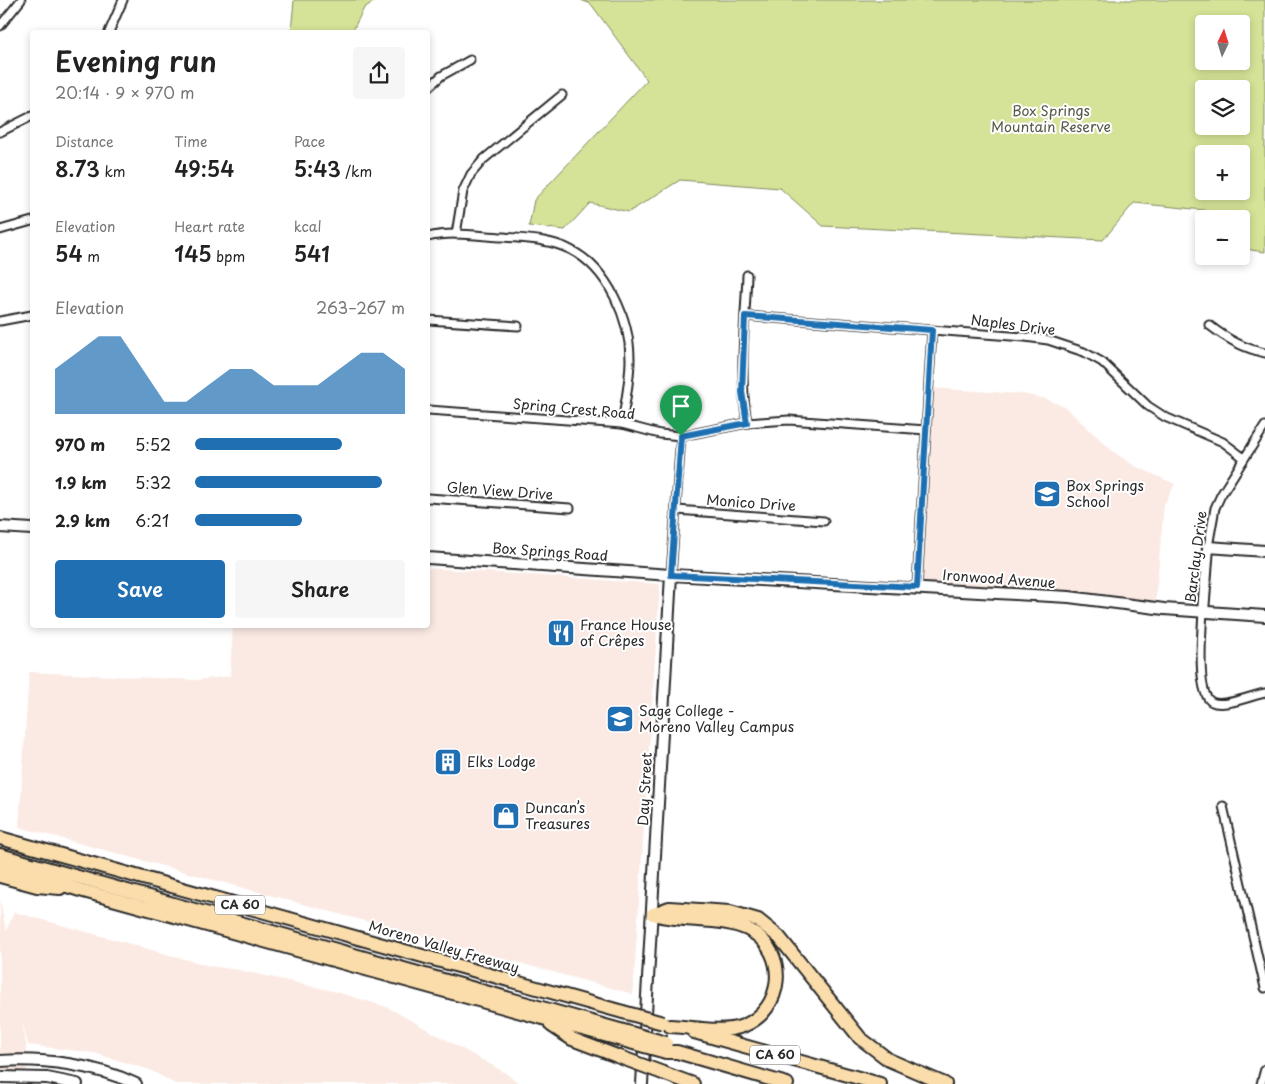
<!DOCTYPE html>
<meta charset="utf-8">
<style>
body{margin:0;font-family:"Playpen Sans",sans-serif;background:#f6f6f6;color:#222;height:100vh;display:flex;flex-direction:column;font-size:19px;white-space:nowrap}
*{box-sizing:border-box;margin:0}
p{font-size:16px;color:#767676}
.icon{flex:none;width:28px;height:28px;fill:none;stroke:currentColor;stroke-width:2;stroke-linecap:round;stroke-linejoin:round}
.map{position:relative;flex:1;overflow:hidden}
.drawer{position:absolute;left:30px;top:30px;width:400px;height:598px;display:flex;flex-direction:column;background:#fff;border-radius:5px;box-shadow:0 2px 8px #0003}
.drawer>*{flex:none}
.needle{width:32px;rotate:4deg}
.buttons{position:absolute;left:1195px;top:15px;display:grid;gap:10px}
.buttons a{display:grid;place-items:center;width:55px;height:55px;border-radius:5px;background:#fff;box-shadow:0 2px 8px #0003;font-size:25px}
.pin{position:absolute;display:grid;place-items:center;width:42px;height:42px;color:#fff;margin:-51px -21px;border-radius:50% 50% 50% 0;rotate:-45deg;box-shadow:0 0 5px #0007}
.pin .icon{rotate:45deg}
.round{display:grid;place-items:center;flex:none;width:52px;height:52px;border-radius:5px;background:#f6f6f6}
.summary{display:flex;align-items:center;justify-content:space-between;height:85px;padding:0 25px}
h1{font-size:28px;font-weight:600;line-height:38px}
.stats{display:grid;grid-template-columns:repeat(3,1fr);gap:8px;height:85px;padding:5px 25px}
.stats div{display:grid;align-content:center}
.stats b{font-size:21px;font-weight:600}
.stats small{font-size:14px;font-weight:400}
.stats p{font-size:14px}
.chart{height:140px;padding:10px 25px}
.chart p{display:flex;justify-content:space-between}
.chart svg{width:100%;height:90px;margin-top:5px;fill:#1f6fb2;opacity:.7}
.cta{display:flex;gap:10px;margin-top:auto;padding:10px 25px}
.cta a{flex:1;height:58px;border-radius:5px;background:#1f6fb2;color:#fff;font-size:20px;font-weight:600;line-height:58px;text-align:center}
.cta a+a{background:#f6f6f6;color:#222}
ul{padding:0 25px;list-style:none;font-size:16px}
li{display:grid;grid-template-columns:80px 60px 1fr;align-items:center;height:38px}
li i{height:12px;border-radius:6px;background:#1f6fb2}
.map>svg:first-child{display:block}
</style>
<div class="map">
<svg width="1265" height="1084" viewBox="0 0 1265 1084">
<rect width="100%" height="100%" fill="#fff"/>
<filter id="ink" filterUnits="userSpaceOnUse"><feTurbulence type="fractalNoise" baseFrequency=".02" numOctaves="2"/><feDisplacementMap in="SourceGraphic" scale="10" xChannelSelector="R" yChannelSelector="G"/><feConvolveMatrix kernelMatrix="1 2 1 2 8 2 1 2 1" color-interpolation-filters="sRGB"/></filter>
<g filter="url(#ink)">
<g fill="#fbeae4">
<path d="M930,388L1023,394L1046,399L1065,407L1115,453L1135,466L1175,484L1164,505L1155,606L918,585Z"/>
<path d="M428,568L660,584L633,994L19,827L29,672L196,680L230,676L233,625H428Z"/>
<path d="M0,900L6,931L14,912L210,966L239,970L333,991L387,1007L504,1072L520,1084H175L150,1070L94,1053L28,1045L22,1021L26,1045L27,1084H0Z"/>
</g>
<g fill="#d4e397" stroke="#808761" fill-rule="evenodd">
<path d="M294,0H376L364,8L352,32H291Z"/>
<path d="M581,0H1265V252L1251,250L1241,242V219H1214L1204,210L1134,203L1103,240L823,226L780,188L680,180L629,212L590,203L565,230L529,226L534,200L647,80L591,4ZM1204,24H1241V61H1204ZM1204,89H1241V126H1204ZM1204,154H1241V191H1204Z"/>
</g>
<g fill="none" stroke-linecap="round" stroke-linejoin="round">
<g stroke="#2b2b2b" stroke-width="11">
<g id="street">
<path d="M0,26L21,0"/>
<path d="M109,32L123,0"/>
<path d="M428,88L441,76L470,60"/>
<path d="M0,132L32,116"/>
<path d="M0,230L32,221"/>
<path d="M456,234L463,191L471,174L484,159L562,95"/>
<path d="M428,237C452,231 479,236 504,237C526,239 550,239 571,250C608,269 630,319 630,359C630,381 625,403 622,424"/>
<path d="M745,316L1025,337L1048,340L1084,352L1102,362L1148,406L1165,417L1223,442L1244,458"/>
<path d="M428,320L518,326"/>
<path d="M0,321L32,315"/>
<path d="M1209,325C1227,339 1243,348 1265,353"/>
<path d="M428,410L622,424L660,434L681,436L747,423L789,420L926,430"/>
<path d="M747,423C739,373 745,325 747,275"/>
<path d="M428,498L570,508"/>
<path d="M677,510L824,521"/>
<path d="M1208,547L1215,508L1221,495L1265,426"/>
<path d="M671,575L681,436"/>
<path d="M917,587L932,330"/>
<path d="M1203,612C1202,628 1196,695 1212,702C1223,708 1253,695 1265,693"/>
<path d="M1223,806L1265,988"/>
<path d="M1261,1084L1265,1069"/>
</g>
</g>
<g stroke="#2b2b2b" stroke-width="14">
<g id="secondary">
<path d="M0,527L32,529"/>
<path d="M428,558L671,575L1069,597L1164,609L1265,616"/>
<path d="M1203,612L1208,547L1265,551"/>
<path d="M0,1061C44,1058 96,1065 136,1084"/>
<path d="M0,1077L47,1078L77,1084"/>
<path d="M642,1084L671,575"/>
</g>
</g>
<g stroke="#2b2b2b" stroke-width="16">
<g id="highway">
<path d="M0,838L623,1012"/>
<path d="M0,855L620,1030"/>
<path d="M0,865L80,890L619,1039"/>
<path d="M0,876L37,886L60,888"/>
<path d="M653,914L669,908L730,912L758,920L779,937L860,1038L889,1060L945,1084"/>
<path d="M653,914C683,923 725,916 751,931C789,953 784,1010 743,1026C722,1034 692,1027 670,1026"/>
<path d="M551,1025L572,1039L617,1056"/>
<path d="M694,1032L880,1084"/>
<path d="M666,1052H677L787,1084"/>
<path d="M663,1073L693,1084"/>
</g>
</g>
<use href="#street" stroke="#fff" stroke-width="7"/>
<use href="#secondary" stroke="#fff" stroke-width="10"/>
<use href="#highway" stroke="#faddab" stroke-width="12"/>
<g stroke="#2b2b2b" stroke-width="16" stroke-linecap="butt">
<g id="highway-bridge">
<path d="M623,1012L663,1023"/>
<path d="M620,1030L666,1043"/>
<path d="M619,1039L666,1052"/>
<path d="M617,1056L663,1073"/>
</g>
</g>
<use href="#highway-bridge" stroke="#faddab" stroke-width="12"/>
</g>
</g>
<g fill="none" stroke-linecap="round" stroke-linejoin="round" filter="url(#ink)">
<g stroke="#fff" stroke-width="10">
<path id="route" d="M745,316L932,330L917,587L671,575L681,436L747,423L742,392Z"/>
</g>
<use href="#route" stroke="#1f6fb2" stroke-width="6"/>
</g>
<defs>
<g id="school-square" transform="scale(1.4375)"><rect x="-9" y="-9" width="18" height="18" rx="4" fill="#1f6fb2" stroke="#fff"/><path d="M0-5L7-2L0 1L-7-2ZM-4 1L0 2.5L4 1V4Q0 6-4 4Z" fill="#fff"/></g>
<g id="restaurant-square" transform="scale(1.4375)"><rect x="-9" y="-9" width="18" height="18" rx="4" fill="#1f6fb2" stroke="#fff"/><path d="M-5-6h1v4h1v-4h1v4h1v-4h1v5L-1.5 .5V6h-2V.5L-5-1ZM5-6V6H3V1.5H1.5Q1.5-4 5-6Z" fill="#fff"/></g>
<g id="building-square" transform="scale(1.4375)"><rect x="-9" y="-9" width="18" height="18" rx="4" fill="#1f6fb2" stroke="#fff"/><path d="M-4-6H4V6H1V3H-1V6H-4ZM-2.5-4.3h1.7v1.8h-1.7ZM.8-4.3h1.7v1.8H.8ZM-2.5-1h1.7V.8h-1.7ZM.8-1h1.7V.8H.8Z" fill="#fff"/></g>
<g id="shop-square" transform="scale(1.4375)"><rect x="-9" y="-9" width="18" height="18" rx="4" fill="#1f6fb2" stroke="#fff"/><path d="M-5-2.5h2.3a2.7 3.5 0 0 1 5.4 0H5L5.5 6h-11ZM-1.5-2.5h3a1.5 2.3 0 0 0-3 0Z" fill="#fff"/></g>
</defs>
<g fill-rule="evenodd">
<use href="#school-square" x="1047" y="494"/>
<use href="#restaurant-square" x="561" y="633"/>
<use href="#school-square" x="620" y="719"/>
<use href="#building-square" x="448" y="762"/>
<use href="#shop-square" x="506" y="816"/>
</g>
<g text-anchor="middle" stroke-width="4" stroke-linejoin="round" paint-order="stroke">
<g fill="#fff" stroke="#6b6b6b" stroke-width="1">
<rect x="215" y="895.5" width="50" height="19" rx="4"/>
<rect x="750" y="1045.5" width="50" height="19" rx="4"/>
</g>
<g font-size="12" font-weight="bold" fill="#2b2b2b">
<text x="240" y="909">CA 60</text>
<text x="775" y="1059">CA 60</text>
</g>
<g font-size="14" fill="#555946" stroke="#fff">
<text x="1051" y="116">Box Springs<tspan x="1051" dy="16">Mountain Reserve</tspan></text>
</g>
<g font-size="14" fill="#2b2b2b" stroke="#fff">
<text transform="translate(1013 325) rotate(7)" y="5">Naples Drive</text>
<text transform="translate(574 409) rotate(5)" y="5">Spring Crest Road</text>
<text transform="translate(500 491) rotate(4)" y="5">Glen View Drive</text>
<text transform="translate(751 503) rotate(4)" y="5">Monico Drive</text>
<text transform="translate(550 552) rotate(4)" y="5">Box Springs Road</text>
<text transform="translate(1196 557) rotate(-83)" y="5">Barclay Drive</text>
<text transform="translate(999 579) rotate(4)" y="5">Ironwood Avenue</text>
<text transform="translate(645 789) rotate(-87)" y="5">Day Street</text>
<text transform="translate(444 947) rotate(16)" y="5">Moreno Valley Freeway</text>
</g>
<g font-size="14" fill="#2b2b2b" stroke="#fff" text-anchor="start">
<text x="1066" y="491">Box Springs<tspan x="1066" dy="16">School</tspan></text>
<text x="580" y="630">France House<tspan x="580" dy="16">of Crêpes</tspan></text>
<text x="639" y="716">Sage College -<tspan x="639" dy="16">Moreno Valley Campus</tspan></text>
<text x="467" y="767">Elks Lodge</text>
<text x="525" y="813">Duncan’s<tspan x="525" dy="16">Treasures</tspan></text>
</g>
</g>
</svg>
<div class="buttons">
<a><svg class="needle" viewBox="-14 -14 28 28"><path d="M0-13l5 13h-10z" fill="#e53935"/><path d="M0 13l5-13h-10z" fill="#767676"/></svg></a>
<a><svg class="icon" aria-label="layers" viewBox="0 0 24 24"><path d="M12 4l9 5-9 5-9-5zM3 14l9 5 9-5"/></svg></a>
<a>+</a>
<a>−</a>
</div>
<div class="pin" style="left:681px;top:436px;background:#1e9e55"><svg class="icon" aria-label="arrive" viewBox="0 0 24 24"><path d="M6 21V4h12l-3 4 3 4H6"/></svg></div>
<section class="drawer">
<div class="summary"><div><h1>Evening run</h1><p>20:14 · 9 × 970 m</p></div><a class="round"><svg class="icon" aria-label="share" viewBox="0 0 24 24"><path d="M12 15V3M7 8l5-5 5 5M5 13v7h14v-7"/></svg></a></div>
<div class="stats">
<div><p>Distance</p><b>8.73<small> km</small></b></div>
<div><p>Time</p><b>49:54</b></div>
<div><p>Pace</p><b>5:43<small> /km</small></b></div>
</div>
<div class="stats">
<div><p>Elevation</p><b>54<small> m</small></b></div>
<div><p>Heart rate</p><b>145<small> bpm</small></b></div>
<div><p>kcal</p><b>541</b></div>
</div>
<div class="chart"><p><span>Elevation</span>263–267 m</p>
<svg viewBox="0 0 160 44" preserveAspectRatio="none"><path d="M0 44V22L10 14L20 6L30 6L40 22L50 38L60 38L70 30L80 22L90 22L100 30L110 30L120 30L130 22L140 14L150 14L160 22V44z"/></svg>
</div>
<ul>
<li><b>970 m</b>5:52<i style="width:70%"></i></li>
<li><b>1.9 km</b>5:32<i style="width:89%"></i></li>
<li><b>2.9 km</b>6:21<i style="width:51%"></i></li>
</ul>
<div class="cta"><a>Save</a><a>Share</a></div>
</section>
</div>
